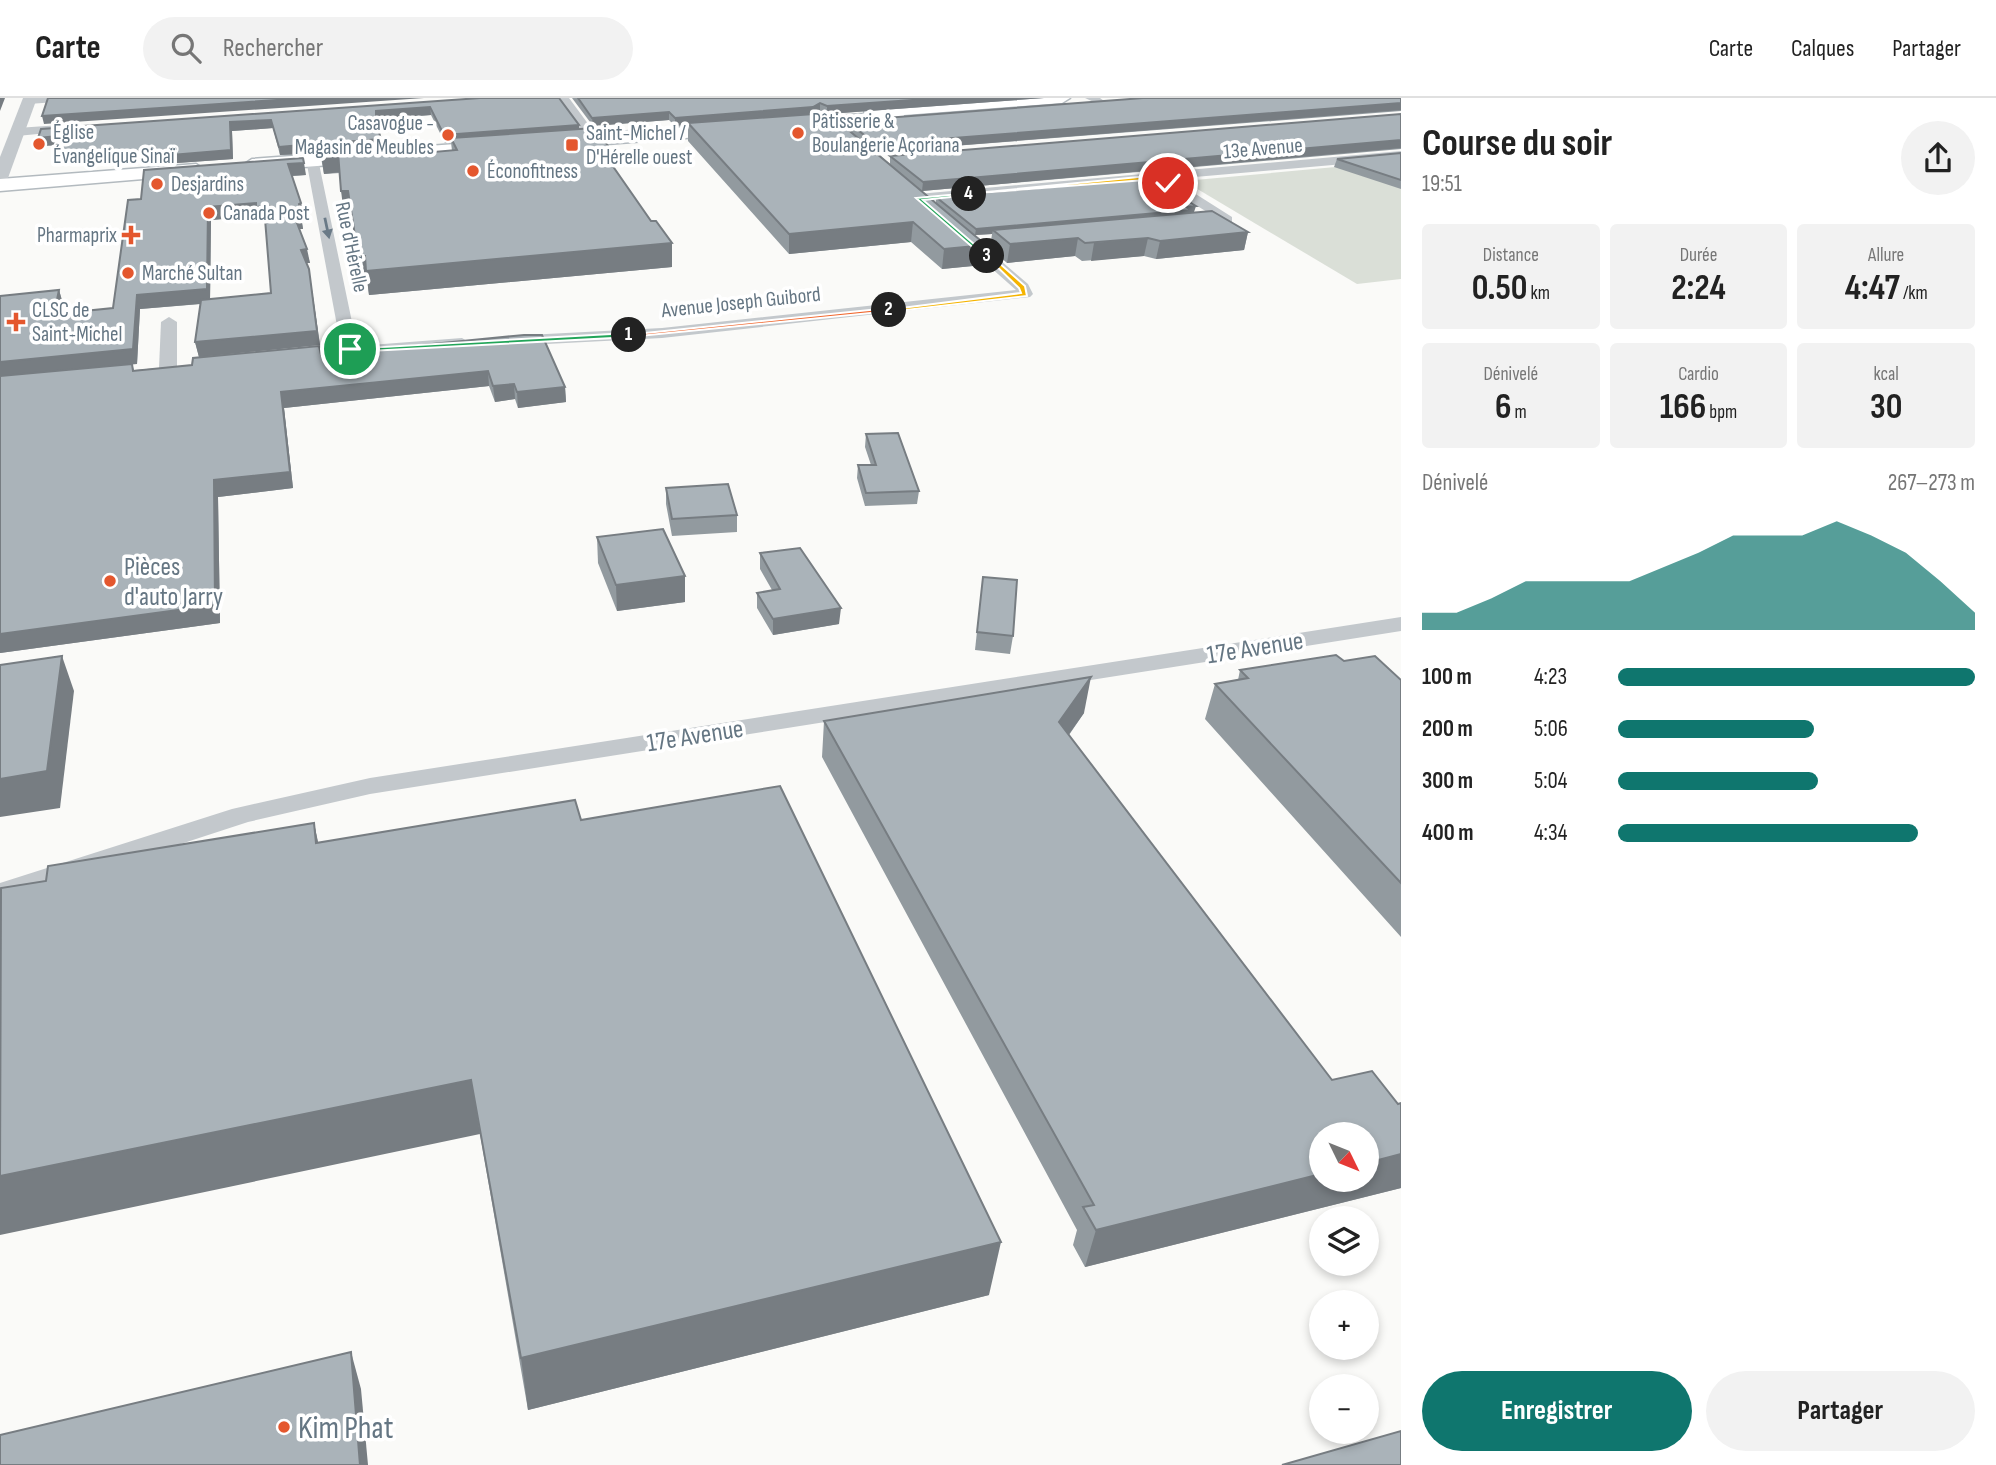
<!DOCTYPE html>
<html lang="fr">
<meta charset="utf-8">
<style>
body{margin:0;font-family:"Sofia Sans Condensed",sans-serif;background:#f2f2f2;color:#222;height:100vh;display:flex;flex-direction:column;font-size:26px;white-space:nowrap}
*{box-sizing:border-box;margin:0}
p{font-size:23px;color:#767676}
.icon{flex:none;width:38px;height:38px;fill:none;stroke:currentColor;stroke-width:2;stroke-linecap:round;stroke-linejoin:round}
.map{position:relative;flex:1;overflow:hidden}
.side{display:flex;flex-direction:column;background:#fff;width:595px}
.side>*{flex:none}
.needle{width:46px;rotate:133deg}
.tools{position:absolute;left:1309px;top:1024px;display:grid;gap:14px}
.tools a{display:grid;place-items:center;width:70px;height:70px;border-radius:50%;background:#fff;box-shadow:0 4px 10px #0003;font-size:35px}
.pin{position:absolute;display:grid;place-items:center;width:60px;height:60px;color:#fff;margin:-30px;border:4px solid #fff;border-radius:50%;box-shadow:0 2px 7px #0007}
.km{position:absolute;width:35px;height:35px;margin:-18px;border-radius:50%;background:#222;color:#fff;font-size:19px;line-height:35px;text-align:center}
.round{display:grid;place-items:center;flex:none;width:74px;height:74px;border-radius:37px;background:#f2f2f2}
.head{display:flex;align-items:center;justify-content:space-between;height:119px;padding:0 21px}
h1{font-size:38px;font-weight:700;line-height:52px}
.metrics{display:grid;grid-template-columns:repeat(3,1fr);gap:10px;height:119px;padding:7px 21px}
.metrics div{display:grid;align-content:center;border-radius:7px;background:#f2f2f2;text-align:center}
.metrics b{font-size:35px;font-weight:700}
.metrics small{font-size:19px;font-weight:400}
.metrics p{font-size:19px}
.chart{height:196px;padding:14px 21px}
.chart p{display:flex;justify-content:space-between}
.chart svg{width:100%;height:126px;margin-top:7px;fill:#0f766e;opacity:.7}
.cta{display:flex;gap:14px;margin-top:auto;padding:14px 21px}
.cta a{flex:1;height:80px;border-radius:42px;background:#0f766e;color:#fff;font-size:28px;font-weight:700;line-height:80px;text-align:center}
.cta a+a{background:#f2f2f2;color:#222}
ul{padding:0 21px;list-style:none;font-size:23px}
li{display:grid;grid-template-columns:112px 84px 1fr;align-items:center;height:52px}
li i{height:18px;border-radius:9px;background:#0f766e}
header{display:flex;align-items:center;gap:42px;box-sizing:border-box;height:98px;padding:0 35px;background:#fff;border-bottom:2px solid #e0e0e0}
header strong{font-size:33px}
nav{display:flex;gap:38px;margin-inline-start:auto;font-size:24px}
.search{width:490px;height:63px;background:#f2f2f2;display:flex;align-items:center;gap:18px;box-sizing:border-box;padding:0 24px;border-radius:38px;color:#767676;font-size:26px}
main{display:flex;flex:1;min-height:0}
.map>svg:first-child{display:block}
</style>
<header>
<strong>Carte</strong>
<div class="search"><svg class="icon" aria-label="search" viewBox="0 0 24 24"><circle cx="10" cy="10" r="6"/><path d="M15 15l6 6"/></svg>Rechercher</div>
<nav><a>Carte</a><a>Calques</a><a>Partager</a></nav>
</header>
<main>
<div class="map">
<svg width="1401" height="1367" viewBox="0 0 1401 1367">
<rect width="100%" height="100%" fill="#fafaf8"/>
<path fill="#dadfd7" d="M1401,63V181L1357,186L1184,83Z"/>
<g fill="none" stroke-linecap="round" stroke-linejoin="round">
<g stroke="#b3babf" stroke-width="3">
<g id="secondary">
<path d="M995,0H1070L1062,5L904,17L903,23L897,24L252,73L243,67L252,61L864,16L865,10L871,9Z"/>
<path d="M196,66L205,72L203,76L0,93V81Z"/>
</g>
</g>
<g fill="#c3c8cc" fill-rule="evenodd">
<path d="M28,0H75L69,3L29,6L23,3Z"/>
<path d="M557,0H569L600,42L598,45H590Z"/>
<path d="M1085,0H1100L1104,3L1098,6Z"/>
<path d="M75,26L81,30L79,32L17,38L11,34L17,30Z"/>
<path d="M311,52L317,56L357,248L462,240L470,245L468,249L281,262L279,258L287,253L341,249L305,56Z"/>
<path d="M1401,53V61L1172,81L1232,119V125L1227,126L1156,83L918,104L911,100L918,96Z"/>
<path d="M959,130L964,131L1028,186L1033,196L1030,199L662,240L507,248L499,243L507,238L662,230L1016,192L954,137V131Z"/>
<path d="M169,219L177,224V270L168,275L159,270L161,224Z"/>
<path d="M1401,519V533L370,696L248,724L0,805V785L232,711L370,680Z"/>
</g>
<path fill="#c3c8cc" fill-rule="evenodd" d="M23,0H37L8,80L0,85V59Z"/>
<use href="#secondary" fill="#fff" fill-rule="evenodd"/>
</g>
<g fill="#929a9f" fill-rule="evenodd">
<path d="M480,0L579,31L612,53L613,68L651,123L672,145V169L369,197L367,181L365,182L362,167H359L351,114L344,115L340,75L324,76L320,54L310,50L303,56L280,57L273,30L232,33L233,61L149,67L147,60L56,67L57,47L41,48ZM431,17L445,45L451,44L452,53L388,58L382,46L377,28V21Z"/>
<path d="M572,0H1044L829,16L845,29L846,23L1401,0V13L876,54L890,66V58L1401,16V51L922,93L936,105V99L1194,114L1248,134L1244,152L1156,161L1144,158L1082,163L1075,158L1007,165L990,150L992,136L975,137L983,167L942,171L911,144L789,156L688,43V27L675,28L669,22L593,28Z"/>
<path d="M1401,55V91L1334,69L1337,61Z"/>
<path d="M144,72L306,77L292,78L301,105L304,118L301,119L303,131H299L310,165H307L311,185L320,247L199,259L195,244L201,206L140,211L137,266H132L134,272L321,257L524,237L565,289L566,304L518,310L515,301L495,304L489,288L284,310L293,390L218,399L220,525L0,555L59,192L63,206L62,215L113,210L141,101ZM258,118V122H265L271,195L210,201L211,122Z"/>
<path d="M866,336L919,393L917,406L865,408L857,380L858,367H871L865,349Z"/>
<path d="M666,390L737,417V434L672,438L666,406Z"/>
<path d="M597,439L685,504L617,513L598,465Z"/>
<path d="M760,455L839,526L773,537L757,510V495L772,492L760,471Z"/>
<path d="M981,496L1013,538L1010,556L975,552Z"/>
<path d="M1344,563L1401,582V839L1205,621L1215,586L1238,582L1240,572Z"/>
<path d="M1084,615L1069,637L1332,982L1398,1006L1401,1005V1090L1085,1169L1073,1147L1077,1132L822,659L824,623Z"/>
<path d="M581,722L989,1197L528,1312L480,1036L46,783L314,725L318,745Z"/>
</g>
<g fill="#777d82">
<path d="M0,0H5L0,13Z"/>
<path d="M307,0H424L44,26L42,18Z"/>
<path d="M941,0H1044L827,16V8Z"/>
<path d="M820,5V13L813,17L688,25V27L675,28V20Z"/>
<path d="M1401,5V12L876,54V46Z"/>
<path d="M430,9L431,17L377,21V32L376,13Z"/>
<path d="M669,14V22L593,28L592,20Z"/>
<path d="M271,22L273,30L232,33L233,61L149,67L147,60L56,67L54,58L230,24Z"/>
<path d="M579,27V35L451,40V44L445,45L444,37Z"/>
<path d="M59,38L62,47L41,48L38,40Z"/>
<path d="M381,41L382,50L319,54L318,46Z"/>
<path d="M308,42L310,50L303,56L280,57L279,49Z"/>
<path d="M1401,42V50L922,93L923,84Z"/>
<path d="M612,53L613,74L603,54Z"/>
<path d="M338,54L341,74L324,76L321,55Z"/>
<path d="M304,65L306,77L290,78L288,66Z"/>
<path d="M341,93H348L351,114L344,115Z"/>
<path d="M256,105L270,108L272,121L258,122V118L211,122L210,205L140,211L137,266L0,279V264L133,251L137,197L208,109Z"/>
<path d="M301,105L304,118L301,119L299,106Z"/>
<path d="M1196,108L1194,114L993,132L992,136L975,137L976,131Z"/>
<path d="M296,118H301L303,131H298Z"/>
<path d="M913,124L911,144L789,156V136Z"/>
<path d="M1248,134L1244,152L1156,161L1160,143Z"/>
<path d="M1078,140L1075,158L1007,165L1010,146Z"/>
<path d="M1148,140L1144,158L1091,163L1094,145Z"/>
<path d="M356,144H358L362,167H359Z"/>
<path d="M672,145V169L369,197L367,181L365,182L362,158Z"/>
<path d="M986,147L983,167L942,171L944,151Z"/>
<path d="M307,151L310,165H304L301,152Z"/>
<path d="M311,185L320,247L199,259L195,244Z"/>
<path d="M59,192L63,206L59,230L54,216Z"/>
<path d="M488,273L489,288L284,310L293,390L218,399L220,525L0,555V536L214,382L281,294Z"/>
<path d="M514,286L515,301L495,304L493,288Z"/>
<path d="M565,289L566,304L518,310L517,294Z"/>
<path d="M685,478V504L617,513L616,487Z"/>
<path d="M841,510L839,526L773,537V521Z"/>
<path d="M62,558L74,593L60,710L0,719V681Z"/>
<path d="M1091,579L1084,615L1052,660L1059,624Z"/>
<path d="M314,725L325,777L316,745Z"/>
<path d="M471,982L480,1036L0,1137V1078Z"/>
<path d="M1401,1056V1090L1085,1169L1096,1132L1321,1076V1082H1367V1065Z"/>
<path d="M1001,1144L989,1197L528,1312L521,1260Z"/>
<path d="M351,1254L361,1291L368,1367H360Z"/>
</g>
<g fill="#aab3b9" stroke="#777d82" stroke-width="2">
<path d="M48,0H307L42,18Z"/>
<path d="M480,0H559L579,27L444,37L430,9L376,13V24L381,41L318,46L308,42L301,47L279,49L271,22L230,24L231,52L147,59V52L54,58L59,38L38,40L41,31Z"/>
<path d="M578,0H941L827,8L820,5L813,9L675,20L669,14L592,20Z"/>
<path d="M1143,0H1401V5L876,46L846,23Z"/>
<path d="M828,15L986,147L944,151L913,124L789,136L688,25Z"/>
<path d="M1401,16V42L923,84L890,58Z"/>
<path d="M594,30L612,53L603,54L651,123H656L672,145L366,173L365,158H362L358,144H356L348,93H341L338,54L321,55L320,50L384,45L388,58L457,52L451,40Z"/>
<path d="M1401,55V82L1337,61Z"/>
<path d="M303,60L304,65L288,66L301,105L299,106L301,118H296L297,125L307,151L301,152L309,171L317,233L195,244L201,202L271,195L265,121L270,108L256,109V105L208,109L207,191L137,197L133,251L0,264V198L59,192L54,216L113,210L128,102L141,101L144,72Z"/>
<path d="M1150,80L1196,108L1186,109L1191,112L976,131L936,99Z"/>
<path d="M1212,113L1248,134L1160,143L1148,140L1085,145L1078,140L1010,146L993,132Z"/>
<path d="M524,237H542L565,289L517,294L514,286L493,288L488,273L281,294L290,374L214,382L215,507L0,536V278L132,266L133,273L192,267L193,260L319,248L321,257Z"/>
<path d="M898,335L919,393L866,395L858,367H876L866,336Z"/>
<path d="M728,386L737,417L672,421L666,390Z"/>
<path d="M663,431L685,478L616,487L597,439Z"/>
<path d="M800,450L841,510L773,521L757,495L780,491L760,455Z"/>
<path d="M983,479L1017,482L1013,538L977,534Z"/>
<path d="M1336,557L1344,563L1375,558L1401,582V785L1215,586L1248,580L1240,572Z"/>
<path d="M62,558L47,673L0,681V567Z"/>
<path d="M1091,579L1059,624L1332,982L1372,973L1398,1006L1401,1005V1056L1367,1065V1036H1321V1076L1096,1132L1083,1109L1094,1107L824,623Z"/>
<path d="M780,688L1001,1144L521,1260L471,982L0,1078L1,790L46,783L48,768L314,725L316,745L575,702L581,722Z"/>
<path d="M351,1254L360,1367H0V1337Z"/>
<path d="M1401,1333V1367H1282Z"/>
</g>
<defs><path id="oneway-solid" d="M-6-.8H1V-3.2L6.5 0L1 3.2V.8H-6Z" transform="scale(1.75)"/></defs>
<use fill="#6a7a87" href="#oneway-solid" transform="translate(327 130) rotate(78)"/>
<path fill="#22a559" stroke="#fff" stroke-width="2" d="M629,235L632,239L350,254L347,251Z"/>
<path fill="#f0652b" stroke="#fff" stroke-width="2" d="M889,210L891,213L629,239L626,237Z"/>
<path fill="#f5b400" stroke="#fff" stroke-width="2" d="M984,156H989L1025,188L1027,198L889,214L885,212L1021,195L1019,190Z"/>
<path fill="#22a559" stroke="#fff" stroke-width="2" d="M971,95L969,97L923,102L989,159H984L916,100Z"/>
<path fill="#f5b400" stroke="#fff" stroke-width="2" d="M1159,77L1170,86L1158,81L966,96Z"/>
<g fill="#e4572e" stroke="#fff" stroke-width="2.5">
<circle cx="798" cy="35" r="7"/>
<circle cx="448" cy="37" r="7"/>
<circle cx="39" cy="46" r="7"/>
<rect x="565" y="40" width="14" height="14" rx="3.5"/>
<circle cx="473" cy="73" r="7"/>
<circle cx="157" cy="86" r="7"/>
<circle cx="209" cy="115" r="7"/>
<path d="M127.5 126.5h7v7h7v7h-7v7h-7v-7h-7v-7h7z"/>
<circle cx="128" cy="175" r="7"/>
<path d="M12.5 213.5h7v7h7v7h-7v7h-7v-7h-7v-7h7z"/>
<circle cx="110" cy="483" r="7"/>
<circle cx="284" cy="1329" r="7"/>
</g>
<g text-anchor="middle" stroke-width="7" stroke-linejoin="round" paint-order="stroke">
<g font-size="21" fill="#657683" stroke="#fff" text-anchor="start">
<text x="812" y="30">Pâtisserie &amp;<tspan x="812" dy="24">Boulangerie Açoriana</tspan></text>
<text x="434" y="32" text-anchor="end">Casavogue -<tspan x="434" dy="24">Magasin de Meubles</tspan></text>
<text x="53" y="41">Église<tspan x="53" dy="24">Évangelique Sinaï</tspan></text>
<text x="586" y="42">Saint-Michel /<tspan x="586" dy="24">D'Hérelle ouest</tspan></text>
<text x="487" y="80">Éconofitness</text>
<text x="171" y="93">Desjardins</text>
<text x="223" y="122">Canada Post</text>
<text x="117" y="144" text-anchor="end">Pharmaprix</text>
<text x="142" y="182">Marché Sultan</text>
<text x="32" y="219">CLSC de<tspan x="32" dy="24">Saint-Michel</tspan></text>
</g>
<g font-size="21" fill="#657683" stroke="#fff">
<text transform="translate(1263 50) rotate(-5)" y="7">13e Avenue</text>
<text transform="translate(352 149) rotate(78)" y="7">Rue d'Hérelle</text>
<text transform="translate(741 204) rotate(-6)" y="7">Avenue Joseph Guibord</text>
</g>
<g font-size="26" fill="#657683" stroke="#fff" text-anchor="start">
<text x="124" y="477">Pièces<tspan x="124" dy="30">d'auto Jarry</tspan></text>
</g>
<g font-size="26" fill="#657683" stroke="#fff">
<text transform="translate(1255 549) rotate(-9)" y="9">17e Avenue</text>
<text transform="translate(695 637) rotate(-9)" y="9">17e Avenue</text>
</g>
<g font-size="32" fill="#657683" stroke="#fff" text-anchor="start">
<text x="298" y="1340">Kim Phat</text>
</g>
</g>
</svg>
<div class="tools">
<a><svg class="needle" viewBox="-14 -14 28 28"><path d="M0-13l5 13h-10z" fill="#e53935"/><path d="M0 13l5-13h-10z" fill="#767676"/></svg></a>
<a><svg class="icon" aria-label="layers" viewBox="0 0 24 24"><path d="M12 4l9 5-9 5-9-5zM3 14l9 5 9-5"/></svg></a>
<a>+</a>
<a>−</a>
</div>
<div class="pin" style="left:350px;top:251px;background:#1e9e55"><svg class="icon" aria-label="arrive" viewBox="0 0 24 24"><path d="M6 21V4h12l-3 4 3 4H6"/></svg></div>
<div class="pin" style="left:1168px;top:85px;background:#d93025"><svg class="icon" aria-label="check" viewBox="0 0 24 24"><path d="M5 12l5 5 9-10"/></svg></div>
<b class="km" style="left:629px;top:237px">1</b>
<b class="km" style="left:889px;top:212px">2</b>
<b class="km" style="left:987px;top:158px">3</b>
<b class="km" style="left:969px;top:96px">4</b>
</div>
<section class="side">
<div class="head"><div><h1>Course du soir</h1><p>19:51</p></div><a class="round"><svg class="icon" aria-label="share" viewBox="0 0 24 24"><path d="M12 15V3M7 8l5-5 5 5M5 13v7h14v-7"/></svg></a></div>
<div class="metrics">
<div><p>Distance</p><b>0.50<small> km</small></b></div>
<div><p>Durée</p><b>2:24</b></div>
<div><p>Allure</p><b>4:47<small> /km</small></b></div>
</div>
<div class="metrics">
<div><p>Dénivelé</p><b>6<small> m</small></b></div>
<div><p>Cardio</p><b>166<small> bpm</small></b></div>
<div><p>kcal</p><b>30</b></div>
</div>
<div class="chart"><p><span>Dénivelé</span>267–273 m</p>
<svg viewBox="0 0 160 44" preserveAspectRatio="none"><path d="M0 44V38L10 38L20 33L30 27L40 27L50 27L60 27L70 22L80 17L90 11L100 11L110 11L120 6L130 11L140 17L150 27L160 38V44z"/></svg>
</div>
<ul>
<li><b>100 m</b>4:23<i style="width:100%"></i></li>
<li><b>200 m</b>5:06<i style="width:55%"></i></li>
<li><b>300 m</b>5:04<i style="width:56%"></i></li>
<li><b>400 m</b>4:34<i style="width:84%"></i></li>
</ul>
<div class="cta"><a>Enregistrer</a><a>Partager</a></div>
</section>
</main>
